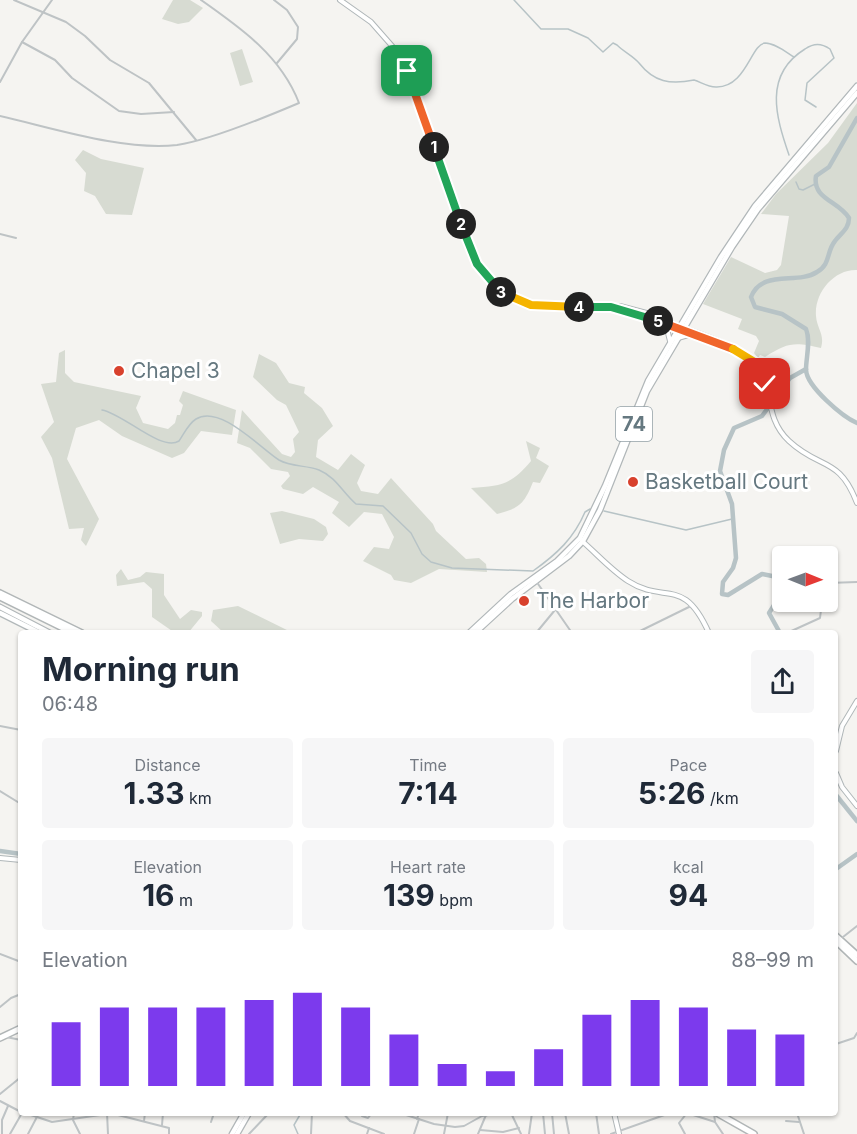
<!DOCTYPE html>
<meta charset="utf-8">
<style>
body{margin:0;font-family:Inter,sans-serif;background:#f6f6f7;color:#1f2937;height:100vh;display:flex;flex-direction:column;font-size:22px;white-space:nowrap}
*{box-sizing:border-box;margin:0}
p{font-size:20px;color:#747a83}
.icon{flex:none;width:33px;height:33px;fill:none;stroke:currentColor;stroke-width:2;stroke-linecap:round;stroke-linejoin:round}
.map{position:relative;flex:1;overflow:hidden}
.side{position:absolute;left:18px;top:630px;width:820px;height:486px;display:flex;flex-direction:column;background:#fff;border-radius:6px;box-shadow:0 2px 4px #0004}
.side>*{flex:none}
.needle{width:39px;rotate:91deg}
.controls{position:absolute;left:772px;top:546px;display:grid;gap:12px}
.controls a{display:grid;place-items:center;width:66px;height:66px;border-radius:6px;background:#fff;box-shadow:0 2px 4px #0004;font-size:30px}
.pin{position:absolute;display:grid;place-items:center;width:51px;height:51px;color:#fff;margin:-26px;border-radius:12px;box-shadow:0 3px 9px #0006}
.km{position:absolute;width:30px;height:30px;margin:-15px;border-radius:50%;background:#222;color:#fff;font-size:16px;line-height:30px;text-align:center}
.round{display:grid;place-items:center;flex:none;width:63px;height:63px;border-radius:6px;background:#f6f6f7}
.summary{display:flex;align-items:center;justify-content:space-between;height:102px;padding:0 24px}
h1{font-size:33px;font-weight:700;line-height:45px}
.stats{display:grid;grid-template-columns:repeat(3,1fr);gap:9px;height:102px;padding:6px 24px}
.stats div{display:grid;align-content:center;border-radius:6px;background:#f6f6f7;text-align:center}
.stats b{font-size:30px;font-weight:700}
.stats small{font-size:16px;font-weight:400}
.stats p{font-size:16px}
.chart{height:168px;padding:12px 24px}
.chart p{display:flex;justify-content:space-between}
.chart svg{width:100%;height:108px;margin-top:6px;stroke:#7c3aed;stroke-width:6}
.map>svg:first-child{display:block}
</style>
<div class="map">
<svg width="857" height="1134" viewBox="0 0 857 1134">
<rect width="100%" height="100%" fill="#f5f4f1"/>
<g fill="#d7dbd2">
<path d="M173,0H190L203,8L189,22L178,24L162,19Z"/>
<path d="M242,49L253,82L240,86L230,53Z"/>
<path d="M857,103V270C834,269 814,293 816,316C817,329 825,334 821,348C795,342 788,342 765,357L760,355L758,358L754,353L759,341L756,336L738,329L742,319L703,304L731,257L765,273L777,270L781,265L789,216L761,214L776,194L828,143Z"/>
<path d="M83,150L101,159L144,168L132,215L106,214L95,196L84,191L86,173L75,160Z"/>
<path d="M65,350V373L74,382L141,396L136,408L143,423L168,429L175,423L177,415H180L183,405L179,401L183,391L236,410L232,435L201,431L184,453L172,458L122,436L99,420L76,428L67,459L99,519L86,546L81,540L84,528L69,529L52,458L41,437L54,422L41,384L56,382L59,353Z"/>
<path d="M259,354L276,363L289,383L305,387L304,393L322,408L333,426L318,440L316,457L338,470L351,454L365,465L357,483L361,491L378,494L391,478L433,524L436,531L466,559L479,558L486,564L487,572L439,569L411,583L394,580L391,575L363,561L374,547L389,549L394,537L382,514L364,512L349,527L332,513L339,502L313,487L303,494L283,489L281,486L290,476L288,472L271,469L250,448L237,443L242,410L282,454L291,457L295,452L293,439L299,432L286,405L277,400L253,377Z"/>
<path d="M526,441L540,448L536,458L549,466L540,483L533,482C524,504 520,508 497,514L471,488C501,486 511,485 531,461Z"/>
<path d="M282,511L314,519L326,527L328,534L323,541L299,539L280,544L270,513Z"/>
<path d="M121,569L128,580L140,577L146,572L164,574V595L180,619L191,610L202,612V616L188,633H175L152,617V589L144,582L117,586L116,575Z"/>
<path d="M238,606L293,633H224L211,621L213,610Z"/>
</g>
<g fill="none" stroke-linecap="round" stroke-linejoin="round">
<g stroke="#b7c3c6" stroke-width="1.5">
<path d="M514,0L541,29H568L588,38L603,52L613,43L617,45C624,52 633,56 639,63C654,82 670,85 694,80C701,82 707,87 716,87C746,88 751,44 765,43C775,43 786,52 794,57"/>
<path d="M789,155C776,117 763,75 805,49C814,43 821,43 830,49L834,58L807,83L805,100L816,107"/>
<path d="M796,182L799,189L803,190L815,184"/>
<path d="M102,410C124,414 161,452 179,441C184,434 188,424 196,419C220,404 260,448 279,460C291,467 306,465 319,470C336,477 343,493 356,504L383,506L411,533L422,554L431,562L452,568L533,571C557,554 574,538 585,512L590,509"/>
<path d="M604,511L686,530L732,519"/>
<path d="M298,1134L294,1125L301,1113"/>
</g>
<g stroke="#b7c3c6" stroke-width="4.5">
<path d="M857,118L829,167L816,176C812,199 839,201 849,218C849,229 841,233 835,241C826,252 831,264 817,272C797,285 762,269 751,297L755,307L782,314L806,329C811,341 806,357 806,370C807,387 843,417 857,423"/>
<path d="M783,586L777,577L762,574L728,595L722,594L723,582L733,568L736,558L732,504L720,471L724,450L734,428L762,416L790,378L806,369"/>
<path d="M780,633L769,613L783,591"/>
<path d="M836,795L857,821"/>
<path d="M0,851L21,854"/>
<path d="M836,869L857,854"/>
</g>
<g stroke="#b0b7b9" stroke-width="6">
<g id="secondary">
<path d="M340,0L371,22L400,55L471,252L491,284L508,296L531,305L620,306L658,316L679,327"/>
<path d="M611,307C620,312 632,312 642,315C667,322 739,344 755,362C775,383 762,416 789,441C820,470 839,456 857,503"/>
<path d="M666,325L670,341"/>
<path d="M582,541C597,554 611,570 628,581C665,605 683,575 709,633"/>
<path d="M836,751L842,726L857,701"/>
<path d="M836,773L842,787L857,806"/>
<path d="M0,858L21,860"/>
<path d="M614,1113L619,1134"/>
</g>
</g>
<g stroke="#b1b7b9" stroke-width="7">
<g id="primary">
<path d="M677,338L694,333"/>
<path d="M0,607L50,633"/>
<path d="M0,613L40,633"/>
<path d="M469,633L511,594L557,561L580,538L605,486L648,381L721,257L755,206L857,86"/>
<path d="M475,633L512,599L569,556L583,541L600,510L647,391L732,247L758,209L857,93"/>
<path d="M232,1134L244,1113"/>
<path d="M237,1134L249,1113"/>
</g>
</g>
<g stroke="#b1b6b7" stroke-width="8">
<g id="highway">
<path d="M0,593L82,633"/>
<path d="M0,597L73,633"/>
<path d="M836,936L857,955"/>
<path d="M836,941L857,961"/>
<path d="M0,1038L21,1028"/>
<path d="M717,1113L754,1134"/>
</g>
</g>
<g stroke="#bec3c5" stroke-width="2">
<path d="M14,0L66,22L85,36L110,60L149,83L196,140"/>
<path d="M274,0L287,10L298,27L297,39L277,63"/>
<path d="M22,42L55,60L72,78L119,111L141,114L174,112"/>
<path d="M0,82L22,42L52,0"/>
<path d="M0,116C53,128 123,151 177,145C211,140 266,117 299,103C281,56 241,28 201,0"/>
<path d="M0,234L16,238"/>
<path d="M536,581L572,633"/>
<path d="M828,583L857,582"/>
<path d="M536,633L555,610"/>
<path d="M636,633L693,605"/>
<path d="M787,633L820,618L822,602"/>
<path d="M0,726L21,730"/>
<path d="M0,791L21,804"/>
<path d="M843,937L857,926"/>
<path d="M0,954L21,962"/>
<path d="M0,1007L11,998L21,994"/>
<path d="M6,1037L21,1040"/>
<path d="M836,1044L854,1038L857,1033"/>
<path d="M0,1094L21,1077"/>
<path d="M0,1101L21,1112"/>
<path d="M25,1113L52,1122L100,1115H118L169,1128V1134"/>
<path d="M74,1113L73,1120L80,1134"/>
<path d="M107,1113L108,1134"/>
<path d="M343,1113L350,1121L384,1134"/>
<path d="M400,1113L434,1124L455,1127L464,1126L482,1116L501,1113"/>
<path d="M511,1113L521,1134"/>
<path d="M543,1113L545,1134"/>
<path d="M552,1113L554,1134"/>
<path d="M565,1113L569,1134"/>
<path d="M596,1113L599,1134"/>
<path d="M687,1113L715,1122"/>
<path d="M714,1113L715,1122L723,1134"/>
<path d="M797,1113L804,1134"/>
<path d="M362,1116L368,1118L372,1113"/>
<path d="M417,1119L419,1113"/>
<path d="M144,1121L145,1113"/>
<path d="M786,1121L799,1122"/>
<path d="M211,1122L214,1113"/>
<path d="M162,1125L163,1113"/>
<path d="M480,1130L503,1132L519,1128"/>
<path d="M2,1134V1120L8,1106"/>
<path d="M10,1134L22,1113"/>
<path d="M28,1134L39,1113"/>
<path d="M249,1134L269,1113"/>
<path d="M311,1134L312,1113"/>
<path d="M367,1134L369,1128"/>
<path d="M414,1134L419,1119"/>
<path d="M444,1134L448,1113"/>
<path d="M478,1134L486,1115"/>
<path d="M529,1134L532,1113"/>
<path d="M611,1134L670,1113"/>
<path d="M685,1134L679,1123L687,1113"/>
</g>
<use href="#secondary" stroke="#fff" stroke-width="4"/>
<use href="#primary" stroke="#fff" stroke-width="4.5"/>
<use href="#highway" stroke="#fff" stroke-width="5"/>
</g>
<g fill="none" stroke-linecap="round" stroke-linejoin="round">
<g stroke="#fff" stroke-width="12">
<path id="split-1" d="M407,71L434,147"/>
</g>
<g stroke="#fff" stroke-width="12">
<path id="split-2" d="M434,147L461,224"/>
</g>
<g stroke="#fff" stroke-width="12">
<path id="split-3" d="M461,224L477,264L501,292"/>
</g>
<g stroke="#fff" stroke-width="12">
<path id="split-4" d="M501,292L531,305L579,307"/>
</g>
<g stroke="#fff" stroke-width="12">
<path id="split-5" d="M579,307H611L658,321"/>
</g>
<g stroke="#fff" stroke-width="12">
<path id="split-6" d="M658,321L733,349"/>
</g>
<g stroke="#fff" stroke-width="12">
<path id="split-7" d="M733,349L756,363L765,384"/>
</g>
<use href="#split-1" stroke="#f0652b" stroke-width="8"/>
<use href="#split-2" stroke="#22a559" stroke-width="8"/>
<use href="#split-3" stroke="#22a559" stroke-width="8"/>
<use href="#split-4" stroke="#f5b400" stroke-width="8"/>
<use href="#split-5" stroke="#22a559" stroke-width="8"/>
<use href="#split-6" stroke="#f0652b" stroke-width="8"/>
<use href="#split-7" stroke="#f5b400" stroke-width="8"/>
</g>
<g fill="#d8412d" stroke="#fff" stroke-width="2">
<circle cx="119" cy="371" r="6"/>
<circle cx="633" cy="482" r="6"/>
<circle cx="524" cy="601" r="6"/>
</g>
<g text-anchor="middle" stroke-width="6" stroke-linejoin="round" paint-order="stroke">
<rect fill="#fff" stroke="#93a0a6" stroke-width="1.5" x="616" y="407" width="36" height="34" rx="4.5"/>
<g font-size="20" font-weight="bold" fill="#657880">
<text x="634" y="431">74</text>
</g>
<g font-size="21" fill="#657880" stroke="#fff" text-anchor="start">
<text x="131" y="378">Chapel 3</text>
<text x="645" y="489">Basketball Court</text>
<text x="536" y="608">The Harbor</text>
</g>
</g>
</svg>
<div class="controls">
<a><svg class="needle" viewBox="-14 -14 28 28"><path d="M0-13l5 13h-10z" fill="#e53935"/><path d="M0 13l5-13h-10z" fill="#747a83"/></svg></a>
</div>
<div class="pin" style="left:407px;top:71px;background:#1e9e55"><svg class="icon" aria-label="arrive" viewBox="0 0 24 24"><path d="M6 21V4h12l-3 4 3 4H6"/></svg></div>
<div class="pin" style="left:765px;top:384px;background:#d93025"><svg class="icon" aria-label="check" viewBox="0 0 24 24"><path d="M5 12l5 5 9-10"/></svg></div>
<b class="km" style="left:434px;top:147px">1</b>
<b class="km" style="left:461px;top:224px">2</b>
<b class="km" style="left:501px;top:292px">3</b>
<b class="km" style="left:579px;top:307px">4</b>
<b class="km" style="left:658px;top:321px">5</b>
<section class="side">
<div class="summary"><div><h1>Morning run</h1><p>06:48</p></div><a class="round"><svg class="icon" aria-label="share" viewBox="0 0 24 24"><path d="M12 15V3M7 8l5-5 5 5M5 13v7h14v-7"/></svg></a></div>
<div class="stats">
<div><p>Distance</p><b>1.33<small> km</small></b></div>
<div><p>Time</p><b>7:14</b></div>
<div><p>Pace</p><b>5:26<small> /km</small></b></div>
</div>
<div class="stats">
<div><p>Elevation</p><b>16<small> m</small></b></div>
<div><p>Heart rate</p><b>139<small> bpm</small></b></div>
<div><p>kcal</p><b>94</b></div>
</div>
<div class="chart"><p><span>Elevation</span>88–99 m</p>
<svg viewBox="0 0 160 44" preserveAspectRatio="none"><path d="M5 44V18M15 44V12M25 44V12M35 44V12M45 44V9M55 44V6M65 44V12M75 44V23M85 44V35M95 44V38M105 44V29M115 44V15M125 44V9M135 44V12M145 44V21M155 44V23"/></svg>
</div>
</section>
</div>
